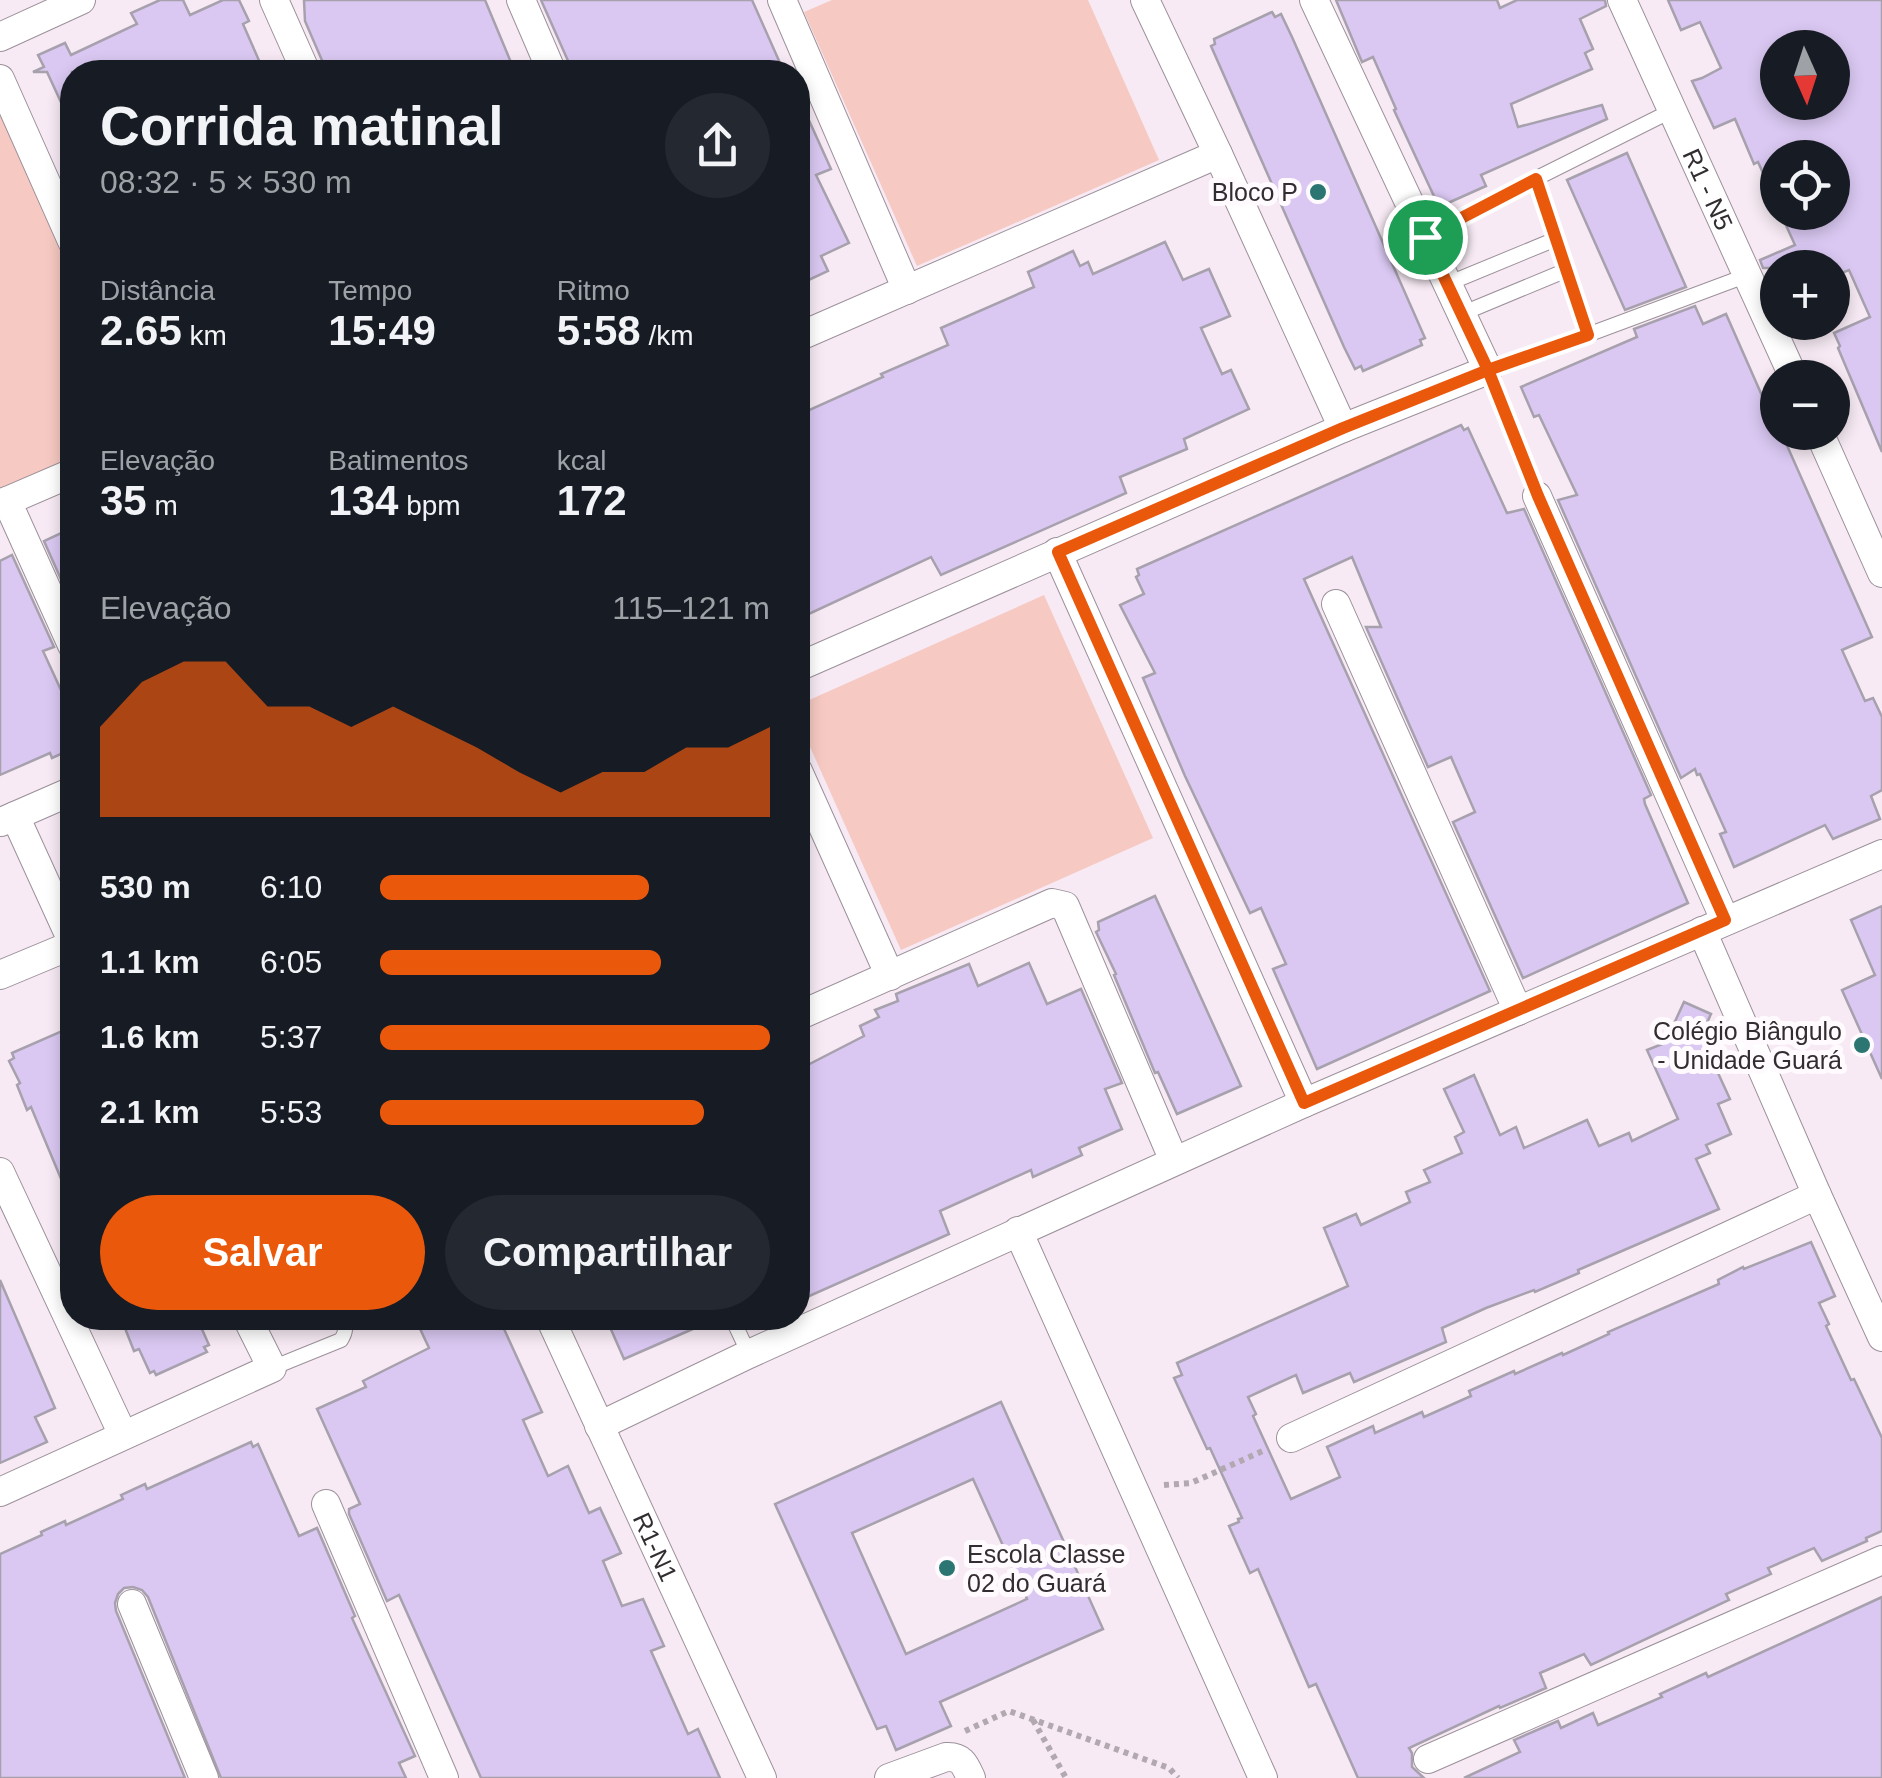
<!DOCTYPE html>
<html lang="pt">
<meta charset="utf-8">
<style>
body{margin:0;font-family:Arial,sans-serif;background:#242831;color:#f1f3f6;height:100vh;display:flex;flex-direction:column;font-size:38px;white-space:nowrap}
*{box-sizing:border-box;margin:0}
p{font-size:32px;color:#9ea1a6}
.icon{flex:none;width:55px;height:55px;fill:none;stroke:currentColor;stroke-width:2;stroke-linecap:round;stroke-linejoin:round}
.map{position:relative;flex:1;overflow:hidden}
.panel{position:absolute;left:60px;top:60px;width:750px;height:1270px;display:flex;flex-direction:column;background:#171b24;border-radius:40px;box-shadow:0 5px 15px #0003}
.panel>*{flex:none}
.needle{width:65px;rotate:177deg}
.buttons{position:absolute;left:1760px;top:30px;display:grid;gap:20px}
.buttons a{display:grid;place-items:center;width:90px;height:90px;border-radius:50%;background:#171b24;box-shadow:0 5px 15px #0003;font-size:50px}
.pin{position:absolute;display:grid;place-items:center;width:85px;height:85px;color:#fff;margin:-42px;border:5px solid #fff;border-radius:50%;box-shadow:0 2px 10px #0007}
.round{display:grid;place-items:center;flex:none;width:105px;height:105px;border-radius:52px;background:#242831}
.summary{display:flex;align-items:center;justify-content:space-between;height:170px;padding:0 40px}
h1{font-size:55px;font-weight:700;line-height:75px}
.figures{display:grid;grid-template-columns:repeat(3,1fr);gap:15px;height:170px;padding:10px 40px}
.figures div{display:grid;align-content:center}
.figures b{font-size:42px;font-weight:700}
.figures small{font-size:28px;font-weight:400}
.figures p{font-size:28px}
.chart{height:280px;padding:20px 40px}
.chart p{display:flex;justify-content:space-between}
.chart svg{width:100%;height:180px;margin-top:10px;fill:#ea580c;opacity:.7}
.button{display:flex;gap:20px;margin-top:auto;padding:20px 40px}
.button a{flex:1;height:115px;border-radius:60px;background:#ea580c;color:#fff;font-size:40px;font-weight:700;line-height:115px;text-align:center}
.button a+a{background:#242831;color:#f1f3f6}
ul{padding:0 40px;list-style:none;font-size:32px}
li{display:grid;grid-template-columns:160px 120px 1fr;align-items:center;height:75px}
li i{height:25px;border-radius:12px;background:#ea580c}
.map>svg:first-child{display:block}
</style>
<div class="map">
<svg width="1882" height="1778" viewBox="0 0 1882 1778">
<rect width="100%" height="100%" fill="#f7eaf4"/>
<g fill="#f6c9c2">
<path d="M832,0H1088L1159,160L917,266L804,12Z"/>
<path d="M0,108L72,274V460L0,491Z"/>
<path d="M1044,595L1153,838L901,950L798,720V705Z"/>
</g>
<g fill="#dac8f2" stroke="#a6a1ad" stroke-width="2.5" fill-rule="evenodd">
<path d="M160,0H183L190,15L223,0H239L249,21L243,24L264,72H72V126L47,72H33L44,67L38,55L65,43L71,55L137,24L131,13Z"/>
<path d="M304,0H485L515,72H327L305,21Z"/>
<path d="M541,0H752L784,72H573Z"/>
<path d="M1336,0H1497L1500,8L1517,0H1605L1606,6L1580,19L1593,49L1585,53L1592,69L1511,104L1518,127L1602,105L1607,119L1481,175L1486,186L1439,207L1394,110L1396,109L1373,57L1362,62Z"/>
<path d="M1668,0H1882V452L1838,348L1840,346L1834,333L1870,317L1849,270L1832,277V268H1763L1760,260L1795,245L1780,212H1832V158H1778V206L1758,162L1754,164L1735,119L1714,128L1692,81L1702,78L1721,68L1700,22L1681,30ZM1778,48H1832V102H1778Z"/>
<path d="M1272,12L1275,17L1281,14L1292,37L1425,338L1420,340L1422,345L1363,371L1361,366L1355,369L1344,347L1211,46L1215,44L1214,39Z"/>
<path d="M798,96L831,169L816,175L849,243L821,256L828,271L798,285Z"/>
<path d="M1627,153L1686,287L1625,310L1567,180Z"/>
<path d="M1165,242L1183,280L1209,269L1230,316L1201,328L1222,374L1231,370L1249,409L1184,439L1187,449L1120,477L1126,493L941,575L931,557L798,619V415L883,377L881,374L948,345L941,328L1034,287L1028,272L1073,251L1080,266L1088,262L1093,274Z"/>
<path d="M1695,306L1703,324L1726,314L1767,407L1769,406L1778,424V432H1781L1872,637L1842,650L1865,701L1873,698L1882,717V790L1871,796L1880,819L1833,839L1825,825L1734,867L1720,834L1726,832L1700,774L1697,775L1695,769L1681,778L1558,500L1577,495L1539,415L1534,417L1521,387L1637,337L1634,329Z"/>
<path d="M1461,425L1464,430L1468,428L1507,513L1524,509L1651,795L1644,799L1645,804L1688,903L1523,978L1453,822L1475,812L1451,757L1428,767L1366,627H1381L1352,557L1304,579L1490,991L1317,1069L1273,969L1286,964L1261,908L1250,913L1185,776L1143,678L1155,673L1120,605L1144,594L1136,577L1139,575L1137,569Z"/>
<path d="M72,528V604L44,541Z"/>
<path d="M12,555L54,647L43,651L72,714V749L52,758L50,753L0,775V561Z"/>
<path d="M1155,896L1241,1086L1177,1114L1158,1072L1155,1073L1114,975L1116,974L1096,932L1099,930L1098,922Z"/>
<path d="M1882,906V1079L1842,990L1875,975L1851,920Z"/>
<path d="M1029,963L1047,1004L1081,989L1122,1083L1105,1089L1122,1129L1079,1148L1082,1155L1033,1177L1031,1170L940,1211L949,1234L798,1301V1070L864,1036L860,1026L879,1017L875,1010L898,1001L896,994L969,964L978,986Z"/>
<path d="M1684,1002L1711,1014L1701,1036L1730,1099L1718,1104L1731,1134L1706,1145L1710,1153L1696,1159L1719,1209L1578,1270L1579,1273L1535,1292L1534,1290L1486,1308L1442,1328L1446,1342L1354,1382L1350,1373L1303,1393L1296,1375L1248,1397L1256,1414L1253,1416L1291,1499L1340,1477L1327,1447L1373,1426L1375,1433L1422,1412L1424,1417L1471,1396L1469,1391L1514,1371L1515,1374L1562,1353L1563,1355L1609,1334L1608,1332L1719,1284L1718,1280L1743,1267L1744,1269L1811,1242L1835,1296L1819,1303L1829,1324L1826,1326L1851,1380L1854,1379L1882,1438V1531L1866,1538L1867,1541L1822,1561L1814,1548L1768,1568L1771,1574L1726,1594L1729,1600L1591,1665L1584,1654L1540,1673L1546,1688L1500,1708L1499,1706L1409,1748L1412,1753V1767L1424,1778H1358L1316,1684L1309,1687L1258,1569L1250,1573L1229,1526L1239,1522L1238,1519L1242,1518L1210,1448L1207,1449L1174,1378L1182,1375L1177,1363L1348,1286L1324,1228L1356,1214L1361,1225L1410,1202L1406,1192L1430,1182L1424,1170L1462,1153L1455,1137L1464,1132L1444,1089L1474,1075L1500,1135L1516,1127L1524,1148L1587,1120L1599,1146L1629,1133L1632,1141L1678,1119L1647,1050L1665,1043Z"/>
<path d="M62,1031L64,1035L72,1032V1205L31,1107L27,1110L17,1085L20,1083L9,1061L14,1058L12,1053Z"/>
<path d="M0,1280L55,1408L35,1417L47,1442L0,1463Z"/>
<path d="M121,1318H197L209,1345L204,1347L207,1352L156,1375L154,1371L150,1373L139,1349L134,1351Z"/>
<path d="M415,1318H499L542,1412L523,1420L548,1476L568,1466L589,1513L600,1508L621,1553L603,1561L622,1606L643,1599L664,1646L651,1651L688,1734L698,1729L720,1778H481L399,1595L387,1601L349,1514V1509L360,1504L317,1409L366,1387L363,1381L429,1348Z"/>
<path d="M606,1318H718L624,1359Z"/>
<path d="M1001,1402L1103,1629L940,1702L951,1726L896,1750L886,1726L877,1729L775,1504ZM973,1479L1027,1599L906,1654L852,1533Z"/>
<path d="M251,1442L253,1447L258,1444L299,1536L317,1528L355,1616L352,1618L415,1756L399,1763L406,1778H221L148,1597L142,1590L133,1587L124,1588L118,1594L115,1603L116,1611L185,1778H0V1554L42,1535L41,1532L65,1521L66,1525L123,1499L121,1495L145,1484L147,1489Z"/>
<path d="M1882,1597V1778H1464L1520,1752L1514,1740L1558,1721L1561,1728L1593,1713L1598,1725L1662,1697L1660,1694L1706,1673L1708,1677Z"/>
</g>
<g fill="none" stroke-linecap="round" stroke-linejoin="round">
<g stroke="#9c919a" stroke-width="16">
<g id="service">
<path d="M1535,179L1673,110"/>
<path d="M1425,237L1535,179L1589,335"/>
<path d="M1447,284L1556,239"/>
<path d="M1461,314L1567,270"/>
<path d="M1488,370L1539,353L1748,275"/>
<path d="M732,1318L749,1354"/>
<path d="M272,1368L341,1340C346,1332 347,1326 343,1318"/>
</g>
</g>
<g stroke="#9c919a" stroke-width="30">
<g id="minor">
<path d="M274,0L306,72"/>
<path d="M521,0L552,72"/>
<path d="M782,0L907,290"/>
<path d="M1145,0L1218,154L1343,428"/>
<path id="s1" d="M1622,0L1794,378"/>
<path d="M0,37L81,0"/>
<path d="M0,79L72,241"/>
<path d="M798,337L1218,154"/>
<path d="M1819,432L1882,573"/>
<path d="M1537,496L1725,920"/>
<path d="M7,501L72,645"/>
<path d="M0,504L72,473"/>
<path d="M1057,552L1304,1103"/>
<path d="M1336,604L1518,1011"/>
<path d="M798,667L1343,428L1488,370L1314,0"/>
<path d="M798,771L890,976"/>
<path d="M15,816L72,941"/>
<path d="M1,822L72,791"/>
<path d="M1702,931L1817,1195L1882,1337"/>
<path d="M0,975L72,945"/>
<path d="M798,1016L1052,903L1065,906L1174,1161"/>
<path d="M0,1172L123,1435"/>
<path d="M1018,1231L1263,1778"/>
<path id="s2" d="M550,1318L762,1778"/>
<path d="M599,1426L749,1354L1304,1103L1882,854"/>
<path d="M1291,1438L1817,1195"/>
<path d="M0,1492L272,1368L247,1318"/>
<path d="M326,1504L444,1778"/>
<path d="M132,1604L204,1778"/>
<path d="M1428,1759L1882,1560"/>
<path d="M889,1778L946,1757C962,1756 965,1765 971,1778"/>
</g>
</g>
<g stroke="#b2a8b0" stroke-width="6" stroke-dasharray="5 5" stroke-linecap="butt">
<path d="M1497,395L1528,471"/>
<path d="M1164,1485L1191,1483L1265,1450"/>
<path d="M1033,1720L1066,1778"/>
<path d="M965,1731L1009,1711L1169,1768L1178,1778"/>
</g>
<use href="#service" stroke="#fff" stroke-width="14"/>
<use href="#minor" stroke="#fff" stroke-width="28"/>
</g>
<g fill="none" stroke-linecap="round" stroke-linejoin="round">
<g stroke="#fff" stroke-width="20">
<path id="route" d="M1425,237L1488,370L1538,496L1725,920L1304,1103L1058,552L1343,428L1488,370L1588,335L1536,179L1425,237"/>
</g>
<use href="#route" stroke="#ea580c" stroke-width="12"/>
</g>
<g fill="#2b7573" stroke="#fffafe" stroke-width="4">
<circle cx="1318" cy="192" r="10"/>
<circle cx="1862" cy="1045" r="10"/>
<circle cx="947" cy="1568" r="10"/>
</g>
<g text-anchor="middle" stroke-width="10" stroke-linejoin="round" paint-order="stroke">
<g font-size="25" fill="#322d31" stroke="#fffafe">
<text dy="9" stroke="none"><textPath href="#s1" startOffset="208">R1 - N5</textPath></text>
<text dy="9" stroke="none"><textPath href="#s2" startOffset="252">R1-N1</textPath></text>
</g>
<g font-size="25" fill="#322d31" stroke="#fffafe" text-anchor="end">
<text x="1298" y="201">Bloco P</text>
<text x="1842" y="1040">Colégio Biângulo<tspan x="1842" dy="29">- Unidade Guará</tspan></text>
<text x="967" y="1563" text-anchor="start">Escola Classe<tspan x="967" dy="29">02 do Guará</tspan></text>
</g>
</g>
</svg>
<div class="buttons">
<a><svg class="needle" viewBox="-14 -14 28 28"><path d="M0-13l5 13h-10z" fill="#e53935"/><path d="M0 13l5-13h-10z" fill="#9ea1a6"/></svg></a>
<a><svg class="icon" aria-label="locate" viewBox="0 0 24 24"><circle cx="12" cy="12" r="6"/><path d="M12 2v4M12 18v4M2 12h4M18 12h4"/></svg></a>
<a>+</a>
<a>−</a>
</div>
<div class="pin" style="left:1425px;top:237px;background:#1e9e55"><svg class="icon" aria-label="arrive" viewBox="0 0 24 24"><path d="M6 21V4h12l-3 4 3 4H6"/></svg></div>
<section class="panel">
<div class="summary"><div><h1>Corrida matinal</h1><p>08:32 · 5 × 530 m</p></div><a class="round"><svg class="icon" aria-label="share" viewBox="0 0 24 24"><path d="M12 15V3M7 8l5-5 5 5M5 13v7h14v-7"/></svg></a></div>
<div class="figures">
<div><p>Distância</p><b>2.65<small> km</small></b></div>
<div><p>Tempo</p><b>15:49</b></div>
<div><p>Ritmo</p><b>5:58<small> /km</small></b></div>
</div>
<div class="figures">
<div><p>Elevação</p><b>35<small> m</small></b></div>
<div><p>Batimentos</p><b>134<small> bpm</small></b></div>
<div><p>kcal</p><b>172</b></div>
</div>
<div class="chart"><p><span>Elevação</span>115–121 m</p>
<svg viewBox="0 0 160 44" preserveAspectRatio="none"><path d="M0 44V22L10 11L20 6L30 6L40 17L50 17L60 22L70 17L80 22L90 27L100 33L110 38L120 33L130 33L140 27L150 27L160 22V44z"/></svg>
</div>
<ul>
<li><b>530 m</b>6:10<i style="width:69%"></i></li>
<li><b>1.1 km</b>6:05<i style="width:72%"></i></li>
<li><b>1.6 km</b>5:37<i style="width:100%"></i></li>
<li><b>2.1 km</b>5:53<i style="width:83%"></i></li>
</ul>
<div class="button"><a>Salvar</a><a>Compartilhar</a></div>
</section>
</div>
